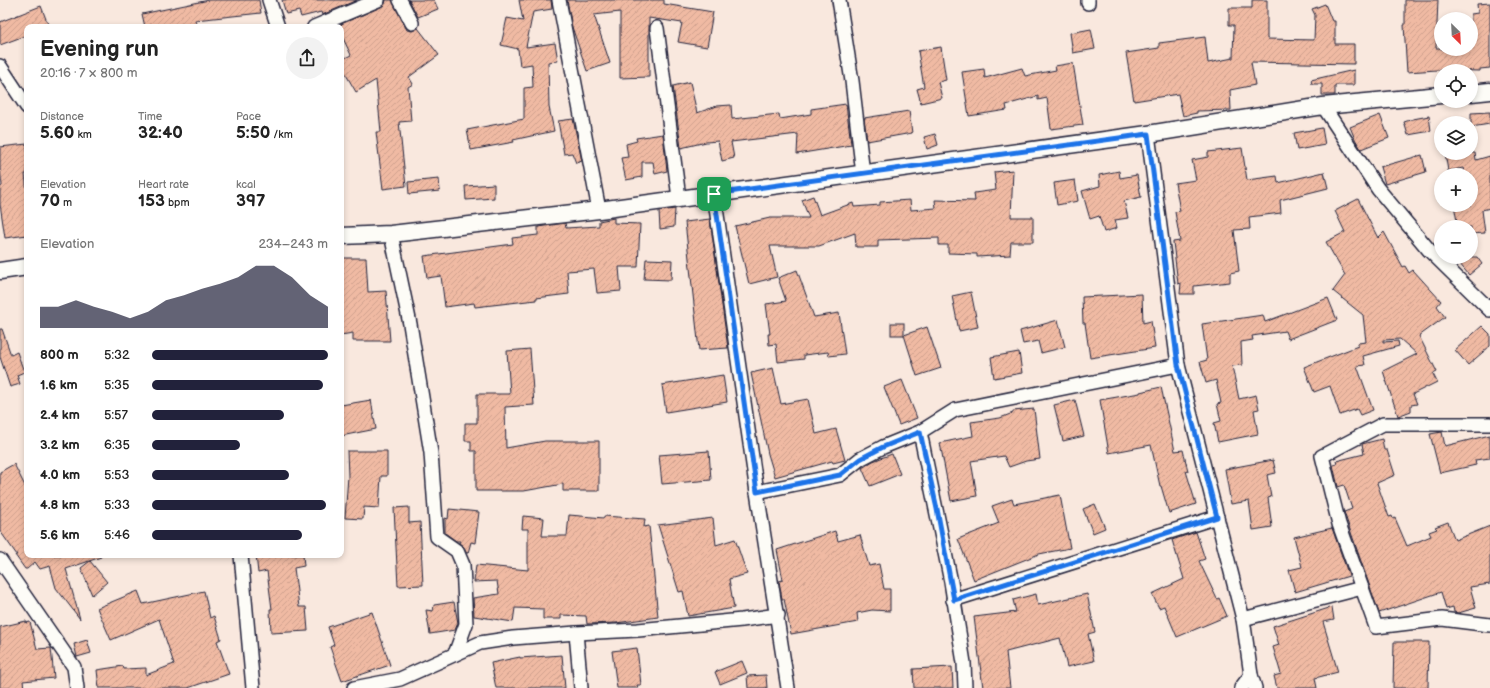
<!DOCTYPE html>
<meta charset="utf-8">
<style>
body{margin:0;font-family:"Balsamiq Sans",sans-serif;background:#f2f2f2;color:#222;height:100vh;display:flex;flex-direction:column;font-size:15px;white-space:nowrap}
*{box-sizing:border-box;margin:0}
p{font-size:13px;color:#767676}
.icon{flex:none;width:22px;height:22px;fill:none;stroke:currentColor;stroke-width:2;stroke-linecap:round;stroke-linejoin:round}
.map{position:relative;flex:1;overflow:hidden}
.side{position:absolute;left:24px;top:24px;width:320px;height:534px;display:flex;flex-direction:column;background:#fff;border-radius:8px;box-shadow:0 2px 6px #0003}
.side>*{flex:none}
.needle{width:26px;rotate:156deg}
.buttons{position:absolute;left:1434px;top:12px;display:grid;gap:8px}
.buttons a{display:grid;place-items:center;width:44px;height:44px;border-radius:50%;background:#fff;box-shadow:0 2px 6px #0003;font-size:20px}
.pin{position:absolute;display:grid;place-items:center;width:34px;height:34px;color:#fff;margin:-17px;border-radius:8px;box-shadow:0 2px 6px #0006}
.round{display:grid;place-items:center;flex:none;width:42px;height:42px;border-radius:21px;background:#f2f2f2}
.headline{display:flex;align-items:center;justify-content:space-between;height:68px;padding:0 16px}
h1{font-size:22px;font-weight:700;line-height:30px}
.figures{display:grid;grid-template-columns:repeat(3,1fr);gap:6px;height:68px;padding:4px 16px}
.figures div{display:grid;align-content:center}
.figures b{font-size:17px;font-weight:700}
.figures small{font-size:11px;font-weight:400}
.figures p{font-size:11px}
.chart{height:112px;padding:8px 16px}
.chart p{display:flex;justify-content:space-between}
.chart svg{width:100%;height:72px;margin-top:4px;fill:#22223b;opacity:.7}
ul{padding:0 16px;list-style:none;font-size:13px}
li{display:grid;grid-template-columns:64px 48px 1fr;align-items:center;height:30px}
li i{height:10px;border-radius:5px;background:#22223b}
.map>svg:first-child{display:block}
</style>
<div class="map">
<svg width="1490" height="688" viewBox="0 0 1490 688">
<defs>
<pattern id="building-hatch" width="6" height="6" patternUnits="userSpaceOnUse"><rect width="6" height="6" fill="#f0baa3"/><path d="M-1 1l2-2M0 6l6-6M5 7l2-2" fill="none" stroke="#cea08d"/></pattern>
</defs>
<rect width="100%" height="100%" fill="#f9e8de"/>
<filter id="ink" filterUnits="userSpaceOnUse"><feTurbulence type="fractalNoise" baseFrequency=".025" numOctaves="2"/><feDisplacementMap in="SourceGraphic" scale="8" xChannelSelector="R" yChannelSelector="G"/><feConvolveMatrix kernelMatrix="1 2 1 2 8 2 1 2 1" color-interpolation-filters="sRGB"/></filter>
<g filter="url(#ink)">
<g fill="url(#building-hatch)" stroke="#22223b">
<path d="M209,0H259L261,13L195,20L197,27H145L142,14Z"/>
<path d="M282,0H357L322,15L321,12L301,17L299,11L286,14Z"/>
<path d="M386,0H392L407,30L412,31L418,28L439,55L409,77L413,84L408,87L411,121L399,122L406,186L383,189L376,132H381L376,80L356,92L341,66V60L351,55L341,34V24L381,7L385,4Z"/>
<path d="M409,0H434L438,9L418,17Z"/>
<path d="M519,0H551L552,9L533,12L526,47L555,43L558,61L548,62L549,107L554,131L513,140L514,142L471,150L467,130L524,119V88L533,87L532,64L520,66L518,49L501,45L507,18L523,21Z"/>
<path d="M567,0H664V4L713,12L707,47L678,42L682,23L649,18V77L620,78V12L594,15L610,63L587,71L572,27Z"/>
<path d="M1252,0H1267V39L1314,40L1315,15L1312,9L1325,4L1332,21H1335V44H1354V64L1251,62L1255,85L1230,90L1231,110L1197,111V113L1183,116L1178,94L1134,101L1126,53L1159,48V43L1205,37L1208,63L1233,58L1234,25H1229V8H1252Z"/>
<path d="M1405,0H1438L1436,48H1441V49H1471V14L1478,13L1477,4L1490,3V68L1480,69V71L1437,70L1407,72L1404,25H1405Z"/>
<path d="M41,6L49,27H27V35L0,45V22Z"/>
<path d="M1091,29L1095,49L1073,53L1070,33Z"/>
<path d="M941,47L946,80L938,82L942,98L921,103L917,89L924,87L918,51Z"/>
<path d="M1073,63L1083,125L1051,129L1047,98L1038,100V96L1006,105L1007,110L969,116L962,72L984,69L985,78L1022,68L1025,76L1056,70L1055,66Z"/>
<path d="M1354,70V85H1335V95H1322V84H1312L1311,80Z"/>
<path d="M690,82L697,113L717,106L731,105L732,119L779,114L780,119L811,114V109L846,104L851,144V145L797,154L798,134L731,142L734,158L722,161L718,141L706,142L681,148L673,86Z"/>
<path d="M909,111L912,133L867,141L864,118Z"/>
<path d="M1490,112V124L1471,127V113Z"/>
<path d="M1380,115L1389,138L1361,149L1355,139L1350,127Z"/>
<path d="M1429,116L1431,131L1408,135L1404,122L1413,119Z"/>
<path d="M573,119L582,161L576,163L572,153L564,154L558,121Z"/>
<path d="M1322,128L1325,145L1297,150L1294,133Z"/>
<path d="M663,134L667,171L655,174L653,162H642V177L626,180L621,158L628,157L626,144L637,141L636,138Z"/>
<path d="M935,134L938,145L927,149L924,137Z"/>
<path d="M27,144V174H25L27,193V235L5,238L0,204V187L2,186L0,168V147Z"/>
<path d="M1242,148L1247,180L1277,176L1278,183L1324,172L1328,188L1280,200L1281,213L1249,217L1250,229L1234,230L1239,271L1230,273V282L1194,286V294H1180L1181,283L1178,284L1173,242L1180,241L1175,212L1180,211L1175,183L1196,180L1192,160L1208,157V152Z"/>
<path d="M1445,153H1475L1476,160L1490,156V208L1482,210L1485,233L1471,234V227H1458L1454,205H1471V175H1465L1463,168L1448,171Z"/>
<path d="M1422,155L1426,172L1385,184L1380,167Z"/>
<path d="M1013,170L1011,217H1033V242H1011L1010,255L977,257V254L948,253V245H939V238L878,240V247H856L855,233L819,246H770L777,277L749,284L735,226L770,218H809L802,200L813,196L820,215L853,203L854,207L880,205V202L910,200L911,210L936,208L935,200L975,201L974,193L996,190L994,172Z"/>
<path d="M1119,171L1120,178L1137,175L1141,197L1124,201L1128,218L1115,220L1117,228L1104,232L1099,216L1090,219L1082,191L1100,186L1099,175Z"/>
<path d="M439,179L440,191L409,194L408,182Z"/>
<path d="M1075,180L1078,201L1057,205L1054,183Z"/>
<path d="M494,184V198L466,200L465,186Z"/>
<path d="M1358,199L1378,238L1384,232L1403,267L1405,266L1409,273L1413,270L1441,301L1437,306L1445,317L1419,336L1437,372L1433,374L1437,382L1413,394L1417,404L1411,405V411L1398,416L1383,371L1417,354L1400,339L1383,340V342L1398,341L1399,346L1363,356L1365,365L1357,366L1373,410L1360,415L1357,409L1340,415L1330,386L1314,392L1304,367L1358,346V343L1366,342L1363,315L1333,291L1345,275L1326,242L1345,232L1335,211Z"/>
<path d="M675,209L674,227L660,229L659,211Z"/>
<path d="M614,218V223L640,224L638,267H619L621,291L597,293L594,269L567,271L569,294L536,298V300L475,307L474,303L445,307L441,276L427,278L424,256L513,244L512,238L538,235V227L565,223L566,228L599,226V221Z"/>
<path d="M710,219L728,348L699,350L685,222Z"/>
<path d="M1454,257H1477L1482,264L1469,275Z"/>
<path d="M341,258H366L368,292L386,291L390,341H353V333L341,335Z"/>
<path d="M646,259L672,260L671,280L644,279Z"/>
<path d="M797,270L814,317L839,313L845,354L829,356L828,352L804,355V359L778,362L776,344L769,345L768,334H770L766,304L786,301L778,278Z"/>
<path d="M971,292L978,327L959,331L952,296Z"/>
<path d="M1142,294L1143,323L1151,321L1155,348L1090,358L1085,323H1083L1082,297Z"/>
<path d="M1328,298L1337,320L1288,339L1285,331L1252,336L1253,340L1241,342L1242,365L1232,366L1239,399L1256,395L1259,409L1254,410L1258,434L1218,442L1214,423L1221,421L1217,404L1221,403L1216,380L1206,383L1200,362L1207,360L1202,324L1263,315L1265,322Z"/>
<path d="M1058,320L1065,347L1041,353L1038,341L1023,344L1020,331Z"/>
<rect x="891" y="323" width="13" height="12"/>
<path d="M1482,326L1490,334V346L1468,365L1455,350Z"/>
<path d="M927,327L941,368L917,376L904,335Z"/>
<path d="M0,329H2L11,355L17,352L24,372L17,375L20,384L10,387L0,357Z"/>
<path d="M530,349L534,405L505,407L506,448L545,441H599V491H563V484L524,491H476V451H471V441H465V423H477V394H510L507,351Z"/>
<path d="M1019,352L1022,373L994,378L991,357Z"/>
<path d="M773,368L781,404L808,399L816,434L836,429L845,460L833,463L832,461L775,477L768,454L751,373Z"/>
<path d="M723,375L727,402L666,412L662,385Z"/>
<path d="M902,380L917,418L899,425L884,387Z"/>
<path d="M1161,387L1175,451L1183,450L1188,471H1186L1196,504L1169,513L1161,486H1160L1151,445L1109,453L1100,400L1140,393V392Z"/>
<path d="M371,400L376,429L341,436V405Z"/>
<path d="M1075,400L1084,436L1063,441L1054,405Z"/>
<path d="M1034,409L1040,459L1026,461L1009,467L1004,456L971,461L977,496L951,501L940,443L973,436L971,422L1000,418L1013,413V411Z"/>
<path d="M1442,432L1445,446L1490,435V458L1475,460L1476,465L1440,473L1430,434Z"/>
<path d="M1382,439L1384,450H1387L1395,475L1377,483L1389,517L1392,516L1393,519L1395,518L1407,546L1431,536L1429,532L1437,529L1435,527L1448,522L1455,540L1490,526V584L1470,587L1476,608L1458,613L1454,612L1453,607L1446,609L1441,592L1379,613L1347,521L1344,512L1352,509L1344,485L1338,487L1333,465L1337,464L1336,461L1364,454L1362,444Z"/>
<path d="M347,451H387V476H381L379,508L364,507L363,519L345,518L348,476Z"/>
<path d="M709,451L711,480L662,484L659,455Z"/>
<path d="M892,454L900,474L870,486L862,468L873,461Z"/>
<path d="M1273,460L1276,473L1267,475L1271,497L1268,498L1272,527L1253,530L1249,501L1231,504L1225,469Z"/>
<path d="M14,464L27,490V555H101V557L66,569L80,619L56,588L50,566L40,569L35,562L27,569H25L15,555H17L0,531V472Z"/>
<path d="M1060,495L1070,548L1039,554L974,580L958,539L999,523L992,506L1012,499L1014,504Z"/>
<path d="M1095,504L1105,528L1093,533L1083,509Z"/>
<path d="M409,507V523L420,522L423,585L398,586L394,508Z"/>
<path d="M449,509L479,512L475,543L471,542L468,553H467L464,547L459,543L460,541H456L445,533V518L448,519Z"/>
<path d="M569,515L604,518V516L645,519L644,527L649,526L658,617L616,623L587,624L586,616L561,615V619H543V609L515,608L513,622L474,616L473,598L499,594L497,581L474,582L476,565L528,570V529H522L523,516L544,518L542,536H567Z"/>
<path d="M713,518L716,545L735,539L747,574L729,579L734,608L688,616L683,591L679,592L658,525Z"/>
<path d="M1332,528L1349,576L1295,592L1289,570L1302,567L1294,537Z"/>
<path d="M835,531L838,541L860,535L869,566L879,564L884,589H890V611L872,610L857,613L858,622L791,634L784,599H782L779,581L783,580L777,550Z"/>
<path d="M1196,532L1205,559L1199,561L1217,599L1219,598L1227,616L1177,637L1164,606L1159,608L1152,594L1184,579L1172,540Z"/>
<path d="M256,555H303L304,566L294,568L299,607H306L308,631L271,633L270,609H272L267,571L258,573Z"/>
<path d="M90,561L107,582L92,595L81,568Z"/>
<path d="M138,591L143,604L204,591L210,618L214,616L221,639L217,641L229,674L188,688H99L97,670L123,666L124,669L146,668V675L174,664L159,619L111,640L97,608Z"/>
<path d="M1036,594L1038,605L1087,594L1095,632L1088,634L1094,661L1067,667L1060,638L1006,652L1010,688H983L974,617L1016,612L1013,600Z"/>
<path d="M454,602L458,623L455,630L430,634L426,610L433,611L434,605Z"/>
<path d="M1332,607L1334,620L1323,622L1338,672L1315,678L1317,688H1277L1274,676L1281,674L1273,647L1279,645L1273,626Z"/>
<path d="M372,612L390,665L342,681L330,647L334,645L328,627Z"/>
<path d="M26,621V623L30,622L37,649L51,648L54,678L23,681L24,688H0V627Z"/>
<path d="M87,640L91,653L77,657L74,644Z"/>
<path d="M1394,642H1429L1428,688H1393Z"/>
<path d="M637,648L641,685H637L638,688H617L612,651Z"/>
<path d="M562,655L565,688H496L491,663L520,657V658Z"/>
<path d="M742,661L747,673L720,684L715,672Z"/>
<path d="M952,667L953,688H914L913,669Z"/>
<path d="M766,675L767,688H748L747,676Z"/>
</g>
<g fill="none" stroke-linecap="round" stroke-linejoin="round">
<g stroke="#22223b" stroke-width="16">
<g id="minor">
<path d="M269,0L278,27"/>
<path d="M400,0L412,23"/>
<path d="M559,0L599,210"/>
<path d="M839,0L852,81L863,174"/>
<path d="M1088,3V0"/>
<path d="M314,27L378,0"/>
<path d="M657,28L679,198"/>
<path d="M0,66L27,107"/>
<path d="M1323,106L1378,189L1429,250L1490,310"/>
<path d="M1148,134L1178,365L1243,619L1251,675L1255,688"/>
<path d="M714,194L757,492L788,688"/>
<path d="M391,234L410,324L431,453L437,537L457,551L463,565L466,624L455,654"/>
<path d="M1490,424H1383L1322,456L1339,524L1376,627L1442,619L1490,625"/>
<path d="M920,432L951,582L964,663L965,688"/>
<path d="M757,492L840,475L860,459L883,447L920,432L955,410L1178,365"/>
<path d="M241,555L253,688"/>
<path d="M0,560L74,667L77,688"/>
<path d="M953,600L1217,517"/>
<path d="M1243,619L1362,588"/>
<path d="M576,633L581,688"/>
<path d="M354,688L400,679L480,643L513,638L576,633L638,630L742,620L778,615"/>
<path d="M1241,688L1251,675"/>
</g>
</g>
<g stroke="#22223b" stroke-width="19">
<g id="tertiary">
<path d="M1471,93L1490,91"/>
<path d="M341,236L391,234L599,210L1148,134L1323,106L1441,95"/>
<path d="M0,271L27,267"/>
</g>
</g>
<use href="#minor" stroke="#fdfcf7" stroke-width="13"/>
<use href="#tertiary" stroke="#fdfcf7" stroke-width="16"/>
</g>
</g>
<g fill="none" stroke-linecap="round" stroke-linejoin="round" filter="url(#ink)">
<g stroke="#fff" stroke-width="8">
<path id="route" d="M1148,134L1178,365L1217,517L954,600L937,509L920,432L883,447L860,459L840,475L757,492L714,194Z"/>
</g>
<use href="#route" stroke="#1a73e8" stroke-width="5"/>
</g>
</svg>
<div class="buttons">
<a><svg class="needle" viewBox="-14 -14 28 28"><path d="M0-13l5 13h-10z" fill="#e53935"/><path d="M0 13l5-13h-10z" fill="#767676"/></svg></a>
<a><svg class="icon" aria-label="locate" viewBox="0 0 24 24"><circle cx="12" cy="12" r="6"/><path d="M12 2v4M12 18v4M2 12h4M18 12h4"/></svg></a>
<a><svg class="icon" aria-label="layers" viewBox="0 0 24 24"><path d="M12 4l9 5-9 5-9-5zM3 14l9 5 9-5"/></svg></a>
<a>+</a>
<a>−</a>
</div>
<div class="pin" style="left:714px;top:194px;background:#1e9e55"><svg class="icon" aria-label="arrive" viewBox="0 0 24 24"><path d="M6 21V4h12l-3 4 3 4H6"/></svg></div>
<section class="side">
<div class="headline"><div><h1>Evening run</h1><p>20:16 · 7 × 800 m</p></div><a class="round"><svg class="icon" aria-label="share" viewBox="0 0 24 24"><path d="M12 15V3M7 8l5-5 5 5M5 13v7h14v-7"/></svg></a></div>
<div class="figures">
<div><p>Distance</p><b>5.60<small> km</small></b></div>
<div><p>Time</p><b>32:40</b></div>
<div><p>Pace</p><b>5:50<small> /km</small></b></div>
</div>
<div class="figures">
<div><p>Elevation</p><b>70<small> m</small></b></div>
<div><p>Heart rate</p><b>153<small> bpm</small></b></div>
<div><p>kcal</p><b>397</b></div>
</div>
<div class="chart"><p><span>Elevation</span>234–243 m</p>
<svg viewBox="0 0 160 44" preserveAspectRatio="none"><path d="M0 44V31L10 31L20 27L30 31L40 34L50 38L60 34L70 27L80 24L90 20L100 17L110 13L120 6L130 6L140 13L150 24L160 31V44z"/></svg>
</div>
<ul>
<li><b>800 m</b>5:32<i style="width:100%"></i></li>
<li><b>1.6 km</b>5:35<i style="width:97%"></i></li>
<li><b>2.4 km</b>5:57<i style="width:75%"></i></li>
<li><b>3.2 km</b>6:35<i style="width:50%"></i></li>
<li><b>4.0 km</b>5:53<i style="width:78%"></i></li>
<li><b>4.8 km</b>5:33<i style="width:99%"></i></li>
<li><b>5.6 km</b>5:46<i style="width:85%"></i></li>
</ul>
</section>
</div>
